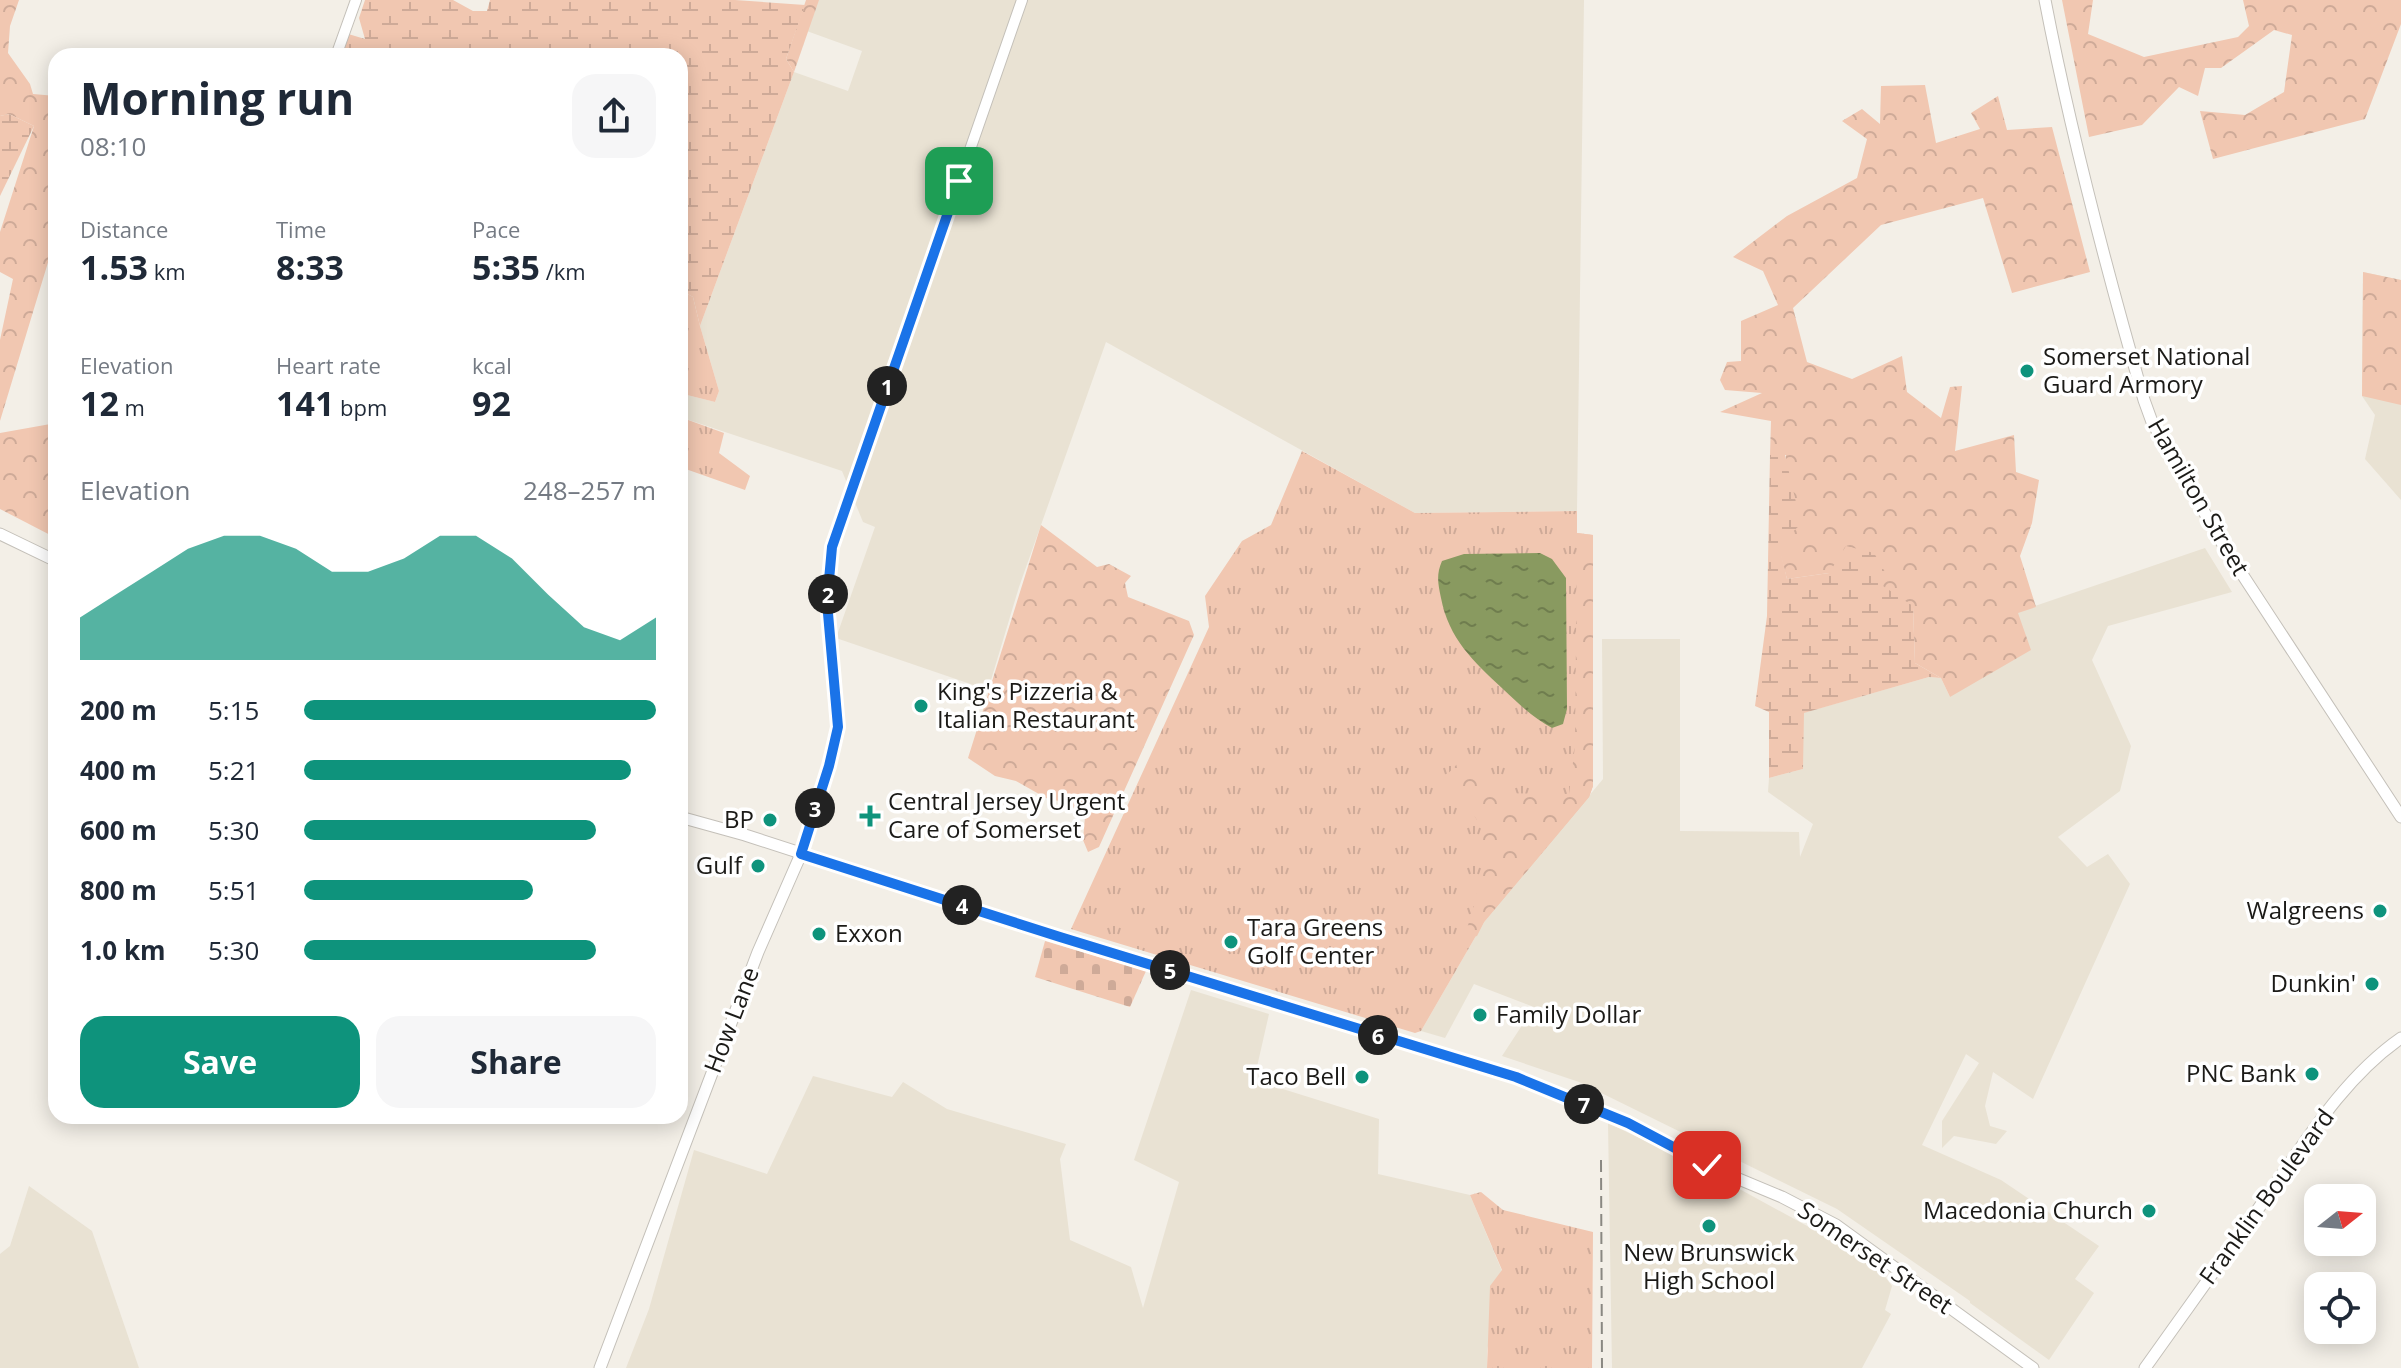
<!DOCTYPE html>
<meta charset="utf-8">
<style>
body{margin:0;font-family:"Open Sans",sans-serif;background:#f6f6f7;color:#1f2937;height:100vh;display:flex;flex-direction:column;font-size:30px;white-space:nowrap}
*{box-sizing:border-box;margin:0}
p{font-size:26px;color:#747a83}
.icon{flex:none;width:44px;height:44px;fill:none;stroke:currentColor;stroke-width:2;stroke-linecap:round;stroke-linejoin:round}
.map{position:relative;flex:1;overflow:hidden}
.panel{position:absolute;left:48px;top:48px;width:640px;height:1076px;display:flex;flex-direction:column;background:#fff;border-radius:24px;box-shadow:0 4px 20px #0003}
.panel>*{flex:none}
.needle{width:52px;rotate:73deg}
.fabs{position:absolute;left:2304px;top:1184px;display:grid;gap:16px}
.fabs a{display:grid;place-items:center;width:72px;height:72px;border-radius:16px;background:#fff;box-shadow:0 4px 20px #0003;font-size:40px}
.pin{position:absolute;display:grid;place-items:center;width:68px;height:68px;color:#fff;margin:-34px;border-radius:16px;box-shadow:0 4px 12px #0006}
.km{position:absolute;width:40px;height:40px;margin:-20px;border-radius:50%;background:#222;color:#fff;font-size:22px;line-height:40px;text-align:center}
.round{display:grid;place-items:center;flex:none;width:84px;height:84px;border-radius:24px;background:#f6f6f7}
.summary{display:flex;align-items:center;justify-content:space-between;height:136px;padding:0 32px}
h1{font-size:44px;font-weight:700;line-height:60px}
.stats{display:grid;grid-template-columns:repeat(3,1fr);gap:12px;height:136px;padding:8px 32px}
.stats div{display:grid;align-content:center}
.stats b{font-size:34px;font-weight:700}
.stats small{font-size:22px;font-weight:400}
.stats p{font-size:22px}
.chart{height:224px;padding:16px 32px}
.chart p{display:flex;justify-content:space-between}
.chart svg{width:100%;height:144px;margin-top:8px;fill:#0e937c;opacity:.7}
.primary-button{display:flex;gap:16px;margin-top:auto;padding:16px 32px}
.primary-button a{flex:1;height:92px;border-radius:24px;background:#0e937c;color:#fff;font-size:32px;font-weight:700;line-height:92px;text-align:center}
.primary-button a+a{background:#f6f6f7;color:#1f2937}
ul{padding:0 32px;list-style:none;font-size:26px}
li{display:grid;grid-template-columns:128px 96px 1fr;align-items:center;height:60px}
li i{height:20px;border-radius:10px;background:#0e937c}
.map>svg:first-child{display:block}
</style>
<div class="map">
<svg width="2401" height="1368" viewBox="0 0 2401 1368">
<defs>
<pattern id="grass-tufts" width="24" height="20" patternUnits="userSpaceOnUse" patternTransform="scale(2)"><rect width="24" height="20" fill="#f1c7b1"/><path d="M3 7l-1-3M5 7V3M7 7l1-3M15 17l-1-3M17 17v-4M19 17l1-3" fill="none" stroke="#ceaa98"/></pattern>
<pattern id="forest-crowns" width="20" height="18" patternUnits="userSpaceOnUse" patternTransform="scale(2)"><rect width="20" height="18" fill="#f1c7b1"/><path d="M2 6a3 3 0 1 1 6 0M12 15a3 3 0 1 1 6 0" fill="none" stroke="#ceaa98"/></pattern>
<pattern id="wetland-marsh" width="20" height="14" patternUnits="userSpaceOnUse" patternTransform="scale(2)"><rect width="20" height="14" fill="#f1c7b1"/><path d="M1 5h8M5 5V1M11 12h8M15 12V8" fill="none" stroke="#ceaa98"/></pattern>
<pattern id="cemetery-stones" width="16" height="16" patternUnits="userSpaceOnUse" patternTransform="scale(2)"><rect width="16" height="16" fill="#f1c7b1"/><path d="M2 7V4a2 2 0 0 1 4 0v3zM10 15v-3a2 2 0 0 1 4 0v3z" fill="#ceaa98"/></pattern>
<pattern id="water-ripples" width="26" height="14" patternUnits="userSpaceOnUse" patternTransform="scale(2)"><rect width="26" height="14" fill="#899a60"/><path d="M2 4q2-2 4 0t4 0M15 11q2-2 4 0t4 0" fill="none" stroke="#6f7d4e"/></pattern>
</defs>
<rect width="100%" height="100%" fill="#f3efe7"/>
<g fill="#e9e2d3">
<path d="M814,0H1584L1577,511L1415,513L1106,342L1019,587L988,690L836,638L875,527L863,522L842,471L680,417L683,394L715,402L719,391L700,326L794,72L848,91L862,51L804,30Z"/>
<path d="M2363,272L2401,280V500L2365,459L2375,415L2362,396Z"/>
<path d="M2205,548L2232,592L2108,626L2092,660L2131,746L2120,791L2058,837L2087,867L2108,854L2130,884L2033,1099L1993,1072L1985,1106L1990,1126L2007,1131L1996,1144L1954,1136L1942,1148V1121L1979,1063L1966,1054L1922,1145L2001,1180L2099,1246L2075,1279L2094,1293L2049,1360L1970,1303V1301L1837,1209L1579,1082L1502,1056L1534,1007L1474,984L1445,1038L1421,1031L1484,922L1603,779L1602,639H1680V831L1799,832L1800,857L1813,824L1768,792L1769,778L1803,769V713L1929,677L1941,678L1950,697L2017,612Z"/>
<path d="M1191,990L1269,1014L1254,1080L1379,1119L1378,1174L1470,1195L1502,1271L1487,1351V1368H626L649,1309L694,1150L767,1174L813,1076L892,1097L903,1082L947,1109L1066,1144L1060,1159L1070,1240L1131,1267L1143,1308L1179,1182L1134,1160Z"/>
<path d="M1608,1123L1692,1163L1849,1249L1883,1274L1892,1286L1885,1310L1891,1314L1862,1368H1612Z"/>
<path d="M29,1186L92,1231L139,1368H0V1254L10,1246Z"/>
</g>
<g fill="url(#grass-tufts)">
<path d="M680,290L693,297L700,326L719,391L715,402L683,394L680,404Z"/>
<path d="M680,417L724,433L719,453L750,476L745,490L680,467Z"/>
<path d="M1302,451L1415,513L1577,511V533L1593,535V786L1589,797L1484,922L1421,1031L1415,1033L1071,929L1209,627L1205,596L1242,541L1271,525Z"/>
<path d="M1481,1192L1503,1210L1593,1232L1592,1368H1487L1490,1286L1502,1270L1470,1195Z"/>
</g>
<g fill="url(#forest-crowns)">
<path d="M0,0H19L10,26L8,53L30,84L33,94L56,96V236L0,421V340L13,279L0,272V232L34,126L9,114L0,116Z"/>
<path d="M806,0H819L794,72L786,59Z"/>
<path d="M2062,0H2093L2088,34L2144,57L2238,37L2249,26L2243,0H2401V24L2365,119L2213,159L2200,111L2245,115L2284,92L2292,35L2274,30L2221,68H2205L2198,96L2179,87L2142,125L2089,137Z"/>
<path d="M1925,85L1936,143L1980,129L1971,113L1998,96L2007,130L2052,127L2090,272L2012,293L1983,198L1881,225L1793,308L1807,362L1852,379L1902,356L1907,392L1941,418L1950,387L1962,386L1955,451L2014,435L2016,472L2039,480L2032,523L2020,556L2036,607L2018,613L2031,650L1950,697L1941,678L1915,663L1913,607L1829,573L1787,579L1778,545L1786,455H1770L1771,421L1720,412L1762,393L1725,390L1720,380L1727,362L1741,361V321L1778,305L1763,271L1733,257L1787,216L1857,178L1867,139L1842,121L1862,109L1880,124L1881,86Z"/>
<path d="M2363,272L2401,280V405L2362,396Z"/>
<path d="M56,423V538L0,509V433Z"/>
<path d="M1041,525L1097,567L1109,564L1131,576L1125,583L1128,597L1189,621L1194,635L1099,847L1088,852L1083,840L1085,817L1068,803L1046,798L1016,781L995,776L968,758Z"/>
<path d="M1577,533L1593,535V786L1589,797L1484,922L1477,936L1464,939C1473,907 1490,861 1481,829C1476,810 1452,795 1438,784L1461,760L1497,793L1569,794L1575,746Z"/>
</g>
<g fill="url(#wetland-marsh)">
<path d="M365,0H453L473,11H487L490,0H735L805,5L786,59L794,72L700,326L693,297L680,290V56H348L339,53L345,33L365,39L359,18Z"/>
<path d="M9,114L34,126L0,196V116Z"/>
<path d="M1770,455H1785L1801,524L1779,545L1787,579L1829,573L1846,546L1874,553L1885,572L1880,584L1913,606L1915,663L1941,678L1929,677L1804,713L1803,769L1769,778V712L1755,706L1767,616Z"/>
</g>
<path fill="url(#cemetery-stones)" d="M1045,941L1146,971L1130,1007L1035,977Z"/>
<path fill="url(#water-ripples)" d="M1540,553L1552,559L1566,578L1567,709L1563,724L1552,728C1533,718 1519,704 1503,689C1473,661 1449,639 1441,598C1438,583 1436,575 1442,561L1464,554Z"/>
<g fill="none" stroke-linecap="round" stroke-linejoin="round">
<g stroke="#c4c0b9" stroke-width="12">
<g id="tertiary">
<path d="M336,56L356,0"/>
<path d="M801,854L829,766L838,727L827,602L832,547L1022,0"/>
</g>
</g>
<g stroke="#c4c0b9" stroke-width="13">
<g id="secondary">
<path d="M2045,0C2071,135 2106,268 2144,400L2152,422L2225,548L2401,817"/>
<path d="M0,534L56,561"/>
<path d="M680,817L745,835L1060,937L1516,1077L1628,1123L1722,1172L1782,1197L1836,1225L2033,1368"/>
<path d="M600,1368L758,952L801,854"/>
<path d="M2145,1368C2184,1313 2224,1258 2263,1202C2304,1144 2342,1079 2401,1038"/>
</g>
</g>
<use href="#tertiary" stroke="#fff" stroke-width="10"/>
<use href="#secondary" stroke="#fff" stroke-width="11"/>
<path stroke="#8a8882" stroke-width="2" stroke-dasharray="12 6" stroke-linecap="butt" d="M1601,1160L1602,1368"/>
</g>
<g fill="none" stroke-linecap="round" stroke-linejoin="round">
<g stroke="#fff" stroke-width="16">
<path id="route" d="M959,181L832,547L827,602L838,727L829,766L801,854L1060,937L1516,1077L1628,1123L1707,1165"/>
</g>
<use href="#route" stroke="#1a73e8" stroke-width="10"/>
</g>
<g fill="#0e937c" stroke="#fff" stroke-width="3">
<circle cx="2027" cy="371" r="8"/>
<circle cx="921" cy="706" r="8"/>
<path d="M866 804h8v8h8v8h-8v8h-8v-8h-8v-8h8z"/>
<circle cx="770" cy="820" r="8"/>
<circle cx="758" cy="866" r="8"/>
<circle cx="2380" cy="911" r="8"/>
<circle cx="819" cy="934" r="8"/>
<circle cx="1231" cy="942" r="8"/>
<circle cx="2372" cy="984" r="8"/>
<circle cx="1480" cy="1015" r="8"/>
<circle cx="2312" cy="1074" r="8"/>
<circle cx="1362" cy="1077" r="8"/>
<circle cx="2149" cy="1211" r="8"/>
<circle cx="1709" cy="1226" r="8"/>
</g>
<g text-anchor="middle" stroke-width="7" stroke-linejoin="round" paint-order="stroke">
<g font-size="24" fill="#1b1a17" stroke="#fff" text-anchor="end">
<text x="2043" y="365" text-anchor="start">Somerset National<tspan x="2043" dy="28">Guard Armory</tspan></text>
<text x="937" y="700" text-anchor="start">King's Pizzeria &amp;<tspan x="937" dy="28">Italian Restaurant</tspan></text>
<text x="888" y="810" text-anchor="start">Central Jersey Urgent<tspan x="888" dy="28">Care of Somerset</tspan></text>
<text x="754" y="828">BP</text>
<text x="742" y="874">Gulf</text>
<text x="2364" y="919">Walgreens</text>
<text x="1247" y="936" text-anchor="start">Tara Greens<tspan x="1247" dy="28">Golf Center</tspan></text>
<text x="835" y="942" text-anchor="start">Exxon</text>
<text x="2356" y="992">Dunkin'</text>
<text x="1496" y="1023" text-anchor="start">Family Dollar</text>
<text x="2296" y="1082">PNC Bank</text>
<text x="1346" y="1085">Taco Bell</text>
<text x="2133" y="1219">Macedonia Church</text>
<text x="1709" y="1261" text-anchor="middle">New Brunswick<tspan x="1709" dy="28">High School</tspan></text>
</g>
<g font-size="24" fill="#1b1a17" stroke="#fff">
<text transform="translate(2198 497) rotate(60)" y="8">Hamilton Street</text>
<text transform="translate(732 1020) rotate(-69)" y="8">How Lane</text>
<text transform="translate(2267 1197) rotate(-54)" y="8">Franklin Boulevard</text>
<text transform="translate(1875 1258) rotate(34)" y="8">Somerset Street</text>
</g>
</g>
</svg>
<div class="fabs">
<a><svg class="needle" viewBox="-14 -14 28 28"><path d="M0-13l5 13h-10z" fill="#e53935"/><path d="M0 13l5-13h-10z" fill="#747a83"/></svg></a>
<a><svg class="icon" aria-label="locate" viewBox="0 0 24 24"><circle cx="12" cy="12" r="6"/><path d="M12 2v4M12 18v4M2 12h4M18 12h4"/></svg></a>
</div>
<div class="pin" style="left:959px;top:181px;background:#1e9e55"><svg class="icon" aria-label="arrive" viewBox="0 0 24 24"><path d="M6 21V4h12l-3 4 3 4H6"/></svg></div>
<div class="pin" style="left:1707px;top:1165px;background:#d93025"><svg class="icon" aria-label="check" viewBox="0 0 24 24"><path d="M5 12l5 5 9-10"/></svg></div>
<b class="km" style="left:887px;top:386px">1</b>
<b class="km" style="left:828px;top:594px">2</b>
<b class="km" style="left:815px;top:808px">3</b>
<b class="km" style="left:962px;top:905px">4</b>
<b class="km" style="left:1170px;top:970px">5</b>
<b class="km" style="left:1378px;top:1035px">6</b>
<b class="km" style="left:1584px;top:1104px">7</b>
<section class="panel">
<div class="summary"><div><h1>Morning run</h1><p>08:10</p></div><a class="round"><svg class="icon" aria-label="share" viewBox="0 0 24 24"><path d="M12 15V3M7 8l5-5 5 5M5 13v7h14v-7"/></svg></a></div>
<div class="stats">
<div><p>Distance</p><b>1.53<small> km</small></b></div>
<div><p>Time</p><b>8:33</b></div>
<div><p>Pace</p><b>5:35<small> /km</small></b></div>
</div>
<div class="stats">
<div><p>Elevation</p><b>12<small> m</small></b></div>
<div><p>Heart rate</p><b>141<small> bpm</small></b></div>
<div><p>kcal</p><b>92</b></div>
</div>
<div class="chart"><p><span>Elevation</span>248–257 m</p>
<svg viewBox="0 0 160 44" preserveAspectRatio="none"><path d="M0 44V31L10 24L20 17L30 10L40 6L50 6L60 10L70 17L80 17L90 13L100 6L110 6L120 13L130 24L140 34L150 38L160 31V44z"/></svg>
</div>
<ul>
<li><b>200 m</b>5:15<i style="width:100%"></i></li>
<li><b>400 m</b>5:21<i style="width:93%"></i></li>
<li><b>600 m</b>5:30<i style="width:83%"></i></li>
<li><b>800 m</b>5:51<i style="width:65%"></i></li>
<li><b>1.0 km</b>5:30<i style="width:83%"></i></li>
</ul>
<div class="primary-button"><a>Save</a><a>Share</a></div>
</section>
</div>
